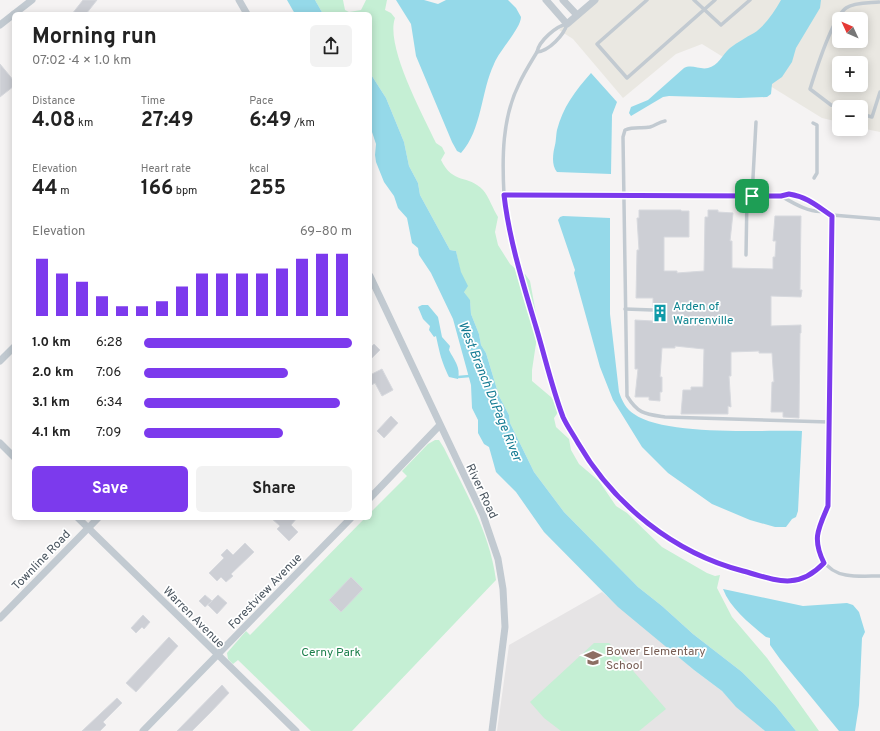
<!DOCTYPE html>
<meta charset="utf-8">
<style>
body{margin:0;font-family:Overpass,sans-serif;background:#f2f2f2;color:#222;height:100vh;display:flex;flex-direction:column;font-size:15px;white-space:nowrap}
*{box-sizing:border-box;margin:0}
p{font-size:13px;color:#767676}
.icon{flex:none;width:22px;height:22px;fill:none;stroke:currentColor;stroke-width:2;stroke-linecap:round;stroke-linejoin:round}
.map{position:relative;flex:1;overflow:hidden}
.sheet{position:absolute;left:12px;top:12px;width:360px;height:508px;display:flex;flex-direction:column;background:#fff;border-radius:6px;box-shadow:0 2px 10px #0003}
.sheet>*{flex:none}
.needle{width:26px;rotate:314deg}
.fabs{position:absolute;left:832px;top:12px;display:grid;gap:8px}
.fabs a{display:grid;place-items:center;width:36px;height:36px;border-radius:6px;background:#fff;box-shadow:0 2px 10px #0003;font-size:20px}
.pin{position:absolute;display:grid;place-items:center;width:34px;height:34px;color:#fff;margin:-17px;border-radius:8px;box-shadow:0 2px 6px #0006}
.round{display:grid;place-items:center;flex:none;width:42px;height:42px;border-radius:6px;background:#f2f2f2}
.headline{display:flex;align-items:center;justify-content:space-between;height:68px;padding:0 20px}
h1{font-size:22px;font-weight:700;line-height:30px}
.metrics{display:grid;grid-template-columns:repeat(3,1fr);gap:6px;height:68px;padding:4px 20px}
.metrics div{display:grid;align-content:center}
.metrics b{font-size:20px;font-weight:700}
.metrics small{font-size:11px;font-weight:400}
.metrics p{font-size:11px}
.chart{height:112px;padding:8px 20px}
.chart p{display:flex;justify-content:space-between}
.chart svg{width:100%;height:72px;margin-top:4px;stroke:#7c3aed;stroke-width:6}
.button{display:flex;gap:8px;margin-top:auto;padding:8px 20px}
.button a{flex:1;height:46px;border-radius:6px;background:#7c3aed;color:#fff;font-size:16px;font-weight:700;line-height:46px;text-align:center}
.button a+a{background:#f2f2f2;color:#222}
ul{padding:0 20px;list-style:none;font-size:13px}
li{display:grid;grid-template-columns:64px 48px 1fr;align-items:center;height:30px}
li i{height:10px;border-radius:5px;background:#7c3aed}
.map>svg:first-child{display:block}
</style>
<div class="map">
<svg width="880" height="731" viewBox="0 0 880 731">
<rect width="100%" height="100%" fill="#f5f3f3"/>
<path fill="#eae8e2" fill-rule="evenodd" d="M593,0H880V132L861,128V107H839V122L822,118L702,44L676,54L623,98L573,39L559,30ZM839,19H861V41H839ZM839,63H861V85H839Z"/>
<path fill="#e6e4e5" d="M602,592L694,670L722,691L737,707L765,731H497L509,645Z"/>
<g fill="#c5efd4">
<path d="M315,0H343L345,10L349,12L361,10L366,0H387L385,10L391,13L395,18C385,46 423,115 436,143L442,147L445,153L441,160C453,185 468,174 483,190C489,197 493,209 498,217L495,232L498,245L510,264L518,271L525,274L530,281L537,319V337L532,370V381L551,397L557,405L559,411L554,418L556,427L569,439L571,450L579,464L599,481L616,506L627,513L662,547L707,573L715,576L720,575L717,588L732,617L767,658L819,731H796L775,705L742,672L693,634L662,606L638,587L564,512L534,472L510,423L509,415L499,396L486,353L481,345L479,334L471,314L470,301L464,292V289L456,251L450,250L420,195L418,183L409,166L404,142L386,98L370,73V14H323Z"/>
<path d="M435,440H439L444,448C465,491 490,533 496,580L352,731H311L238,660L233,664L228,659L227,653L246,631L250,635L365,518H370V513L407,476L402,471L428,444Z"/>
<path d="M594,643H609L666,709L639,731H561L544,718L530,702Z"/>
</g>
<g fill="#95d9e9">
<path d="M287,0H315L323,14H295Z"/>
<path d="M396,0H424L438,4L446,0H508L516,8L521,17C521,28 499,51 494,64C481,91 482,130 461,153L457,151L452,142L416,56L411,24Z"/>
<path d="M781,0H821L820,8L796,48L792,62L782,77L772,84L771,94L767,97L739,98L669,96L663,97L631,116L629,113L631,107L648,100L684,68C692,64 700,70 708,68C718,66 722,55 730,48C738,42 745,38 754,33C766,25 774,12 781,0Z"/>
<path d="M370,73L386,98L404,142L409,166L418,183L420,195L450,250L456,251L461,272L468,286L464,292L470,300L471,314L479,334L481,345L486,353L499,396L509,415L510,423L534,472L564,512L638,587L662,606L693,634L742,672L775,705L796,731H765L736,707L722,691L694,670L618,607L544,532L516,492L496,472L489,447L484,444L478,433V420L472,408L471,385L453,319L431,273L419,255L418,248L412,243L407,218L398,208L394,196L384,182L376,162L375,155L376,144L370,126Z"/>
<path d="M591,73L617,102L612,115L611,174L557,172C551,165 553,153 555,145C556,142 556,135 557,130C563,107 575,91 591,73Z"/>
<path d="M563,216L610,218V314L619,392C622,401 626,409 634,414C664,436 763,430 802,431L798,511L796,517L792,519L786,527H775L750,520L712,504L668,473L642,447L613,400L600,367L574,273L575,270L558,220L560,217Z"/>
<path d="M422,305H428L438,317L442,337L450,346L449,350C454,360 461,367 458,379L449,377C441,360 440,354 436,336L434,337L429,330L430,326L423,319L418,307Z"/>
<path d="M723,589L803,606L847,603L853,605L859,612L865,632L862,638L859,705L855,731H839L780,659L770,645V638L766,637C750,624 730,608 723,589Z"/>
</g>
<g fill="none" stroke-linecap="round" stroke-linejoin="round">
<path stroke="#95d9e9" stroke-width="2.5" d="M458,377L470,376"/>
</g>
<g fill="#cdcfd5" stroke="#d7d9de">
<path d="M83,0H97L86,14H72Z"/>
<path d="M0,64L14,81V86L0,97Z"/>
<path d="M639,210H681V211H689V237H664V271H677V273L704,271L705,217H708V210H718V212L733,213L730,241H732V268L773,269V257H775L776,241H773L775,216H801L800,290H802L801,297L771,296V326L801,325V333H800L799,418L783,417V412H771L772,382H774L772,353H759V351L731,352V376H729L731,407L728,406V414H681L683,390H691V387H703L704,349L675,346V348H662L660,377H662V392H660V401L649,400V397H635L638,369H635V320L653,321V313L656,310L653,307V298H636L637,250H639L637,218H639Z"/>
<path d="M374,344L380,350L370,360V348Z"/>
<path d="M382,369L393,390L382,396L375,383L370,386V375Z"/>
<path d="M391,416L398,423L384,438L377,431Z"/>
<path d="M271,518H297L291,525L298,532L289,541L277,529L280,526Z"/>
<path d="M245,543L254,552L231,574L233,576L226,582L221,577L217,581L209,573L224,558L221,555L227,549L233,555Z"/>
<path d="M351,577L363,589L341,612L329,600Z"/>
<path d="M205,595L212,601L205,607L199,601Z"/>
<path d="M218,595L227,603L217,614L208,605Z"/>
<path d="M143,615L150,622L144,629L142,627L136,633L131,628Z"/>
<path d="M169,637L178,646L136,692L126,683Z"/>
<path d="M222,685L229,693L209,714L192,731H177Z"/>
<path d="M117,698L122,703L103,722L106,725L100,731H82Z"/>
</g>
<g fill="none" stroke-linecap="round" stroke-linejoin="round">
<g stroke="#c2cad1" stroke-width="3.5">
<path d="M647,0L597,44L627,78L715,0"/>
<path d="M694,0L721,25L750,0"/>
<path d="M567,24C564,35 549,51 537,52C539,41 556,26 567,24Z"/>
<path d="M839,107L831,105L810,89C815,73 833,17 846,8C854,2 870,3 879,2"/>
<path d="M861,114L872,117L880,92"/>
<path d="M665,121C659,122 656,125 650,127C642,129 635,126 625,130L623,137L627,396C638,414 645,414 665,417L829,422"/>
<path d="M813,123L817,125V173L814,178"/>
<path d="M504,195C502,158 502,118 519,84C524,73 531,62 537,52"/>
<path d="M752,196L756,122"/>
<path d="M781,196C793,203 811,214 825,211"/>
<path d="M880,219L832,215L828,506C824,514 819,523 817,531C812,551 826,572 846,575C857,577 869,576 880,576"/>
<path d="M746,255L747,196"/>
<path d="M625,309L653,310"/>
<path d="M824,563C797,591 776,580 743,571C674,552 614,505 578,443C573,434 567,426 563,417C552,388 545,357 536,327C523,284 509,239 504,195L781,196C801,190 817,206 832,215"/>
</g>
<g stroke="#c2cad1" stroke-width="7">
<path d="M239,0L247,14"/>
<path d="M546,0L567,24L595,0"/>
<path d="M563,0L577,15"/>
<path d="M14,14L32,0"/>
<path d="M0,25L14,14"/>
<path d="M370,276L483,515L498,559L503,589L505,627L492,731"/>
<path d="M0,361L14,347"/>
<path d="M0,443L14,457"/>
<path d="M370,498L439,426"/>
<path d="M78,518L296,731"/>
<path d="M0,618L98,518"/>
<path d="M143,731L351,518"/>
</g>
</g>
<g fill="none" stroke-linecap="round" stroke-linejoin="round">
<g stroke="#fff" stroke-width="8">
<path id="route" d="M789,194C808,197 817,206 832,216L828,506C818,529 812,539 824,563C797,591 776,580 743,571C674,553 614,505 578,443C573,434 567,426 563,417C552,388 545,357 536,327C523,284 509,239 504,195L781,196Z"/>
</g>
<use href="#route" stroke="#7c3aed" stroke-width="5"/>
</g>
<defs>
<g id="building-bare" transform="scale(1.38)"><path d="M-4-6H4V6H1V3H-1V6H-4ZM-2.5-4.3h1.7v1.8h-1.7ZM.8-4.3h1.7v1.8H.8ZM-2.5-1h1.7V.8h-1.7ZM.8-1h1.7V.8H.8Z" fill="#0f9aa8" stroke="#fff" stroke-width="2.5" paint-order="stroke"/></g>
<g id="school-bare" transform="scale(1.38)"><path d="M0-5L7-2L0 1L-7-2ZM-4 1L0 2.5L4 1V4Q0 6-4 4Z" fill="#8d6e63" stroke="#fff" stroke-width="2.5" paint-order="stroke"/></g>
</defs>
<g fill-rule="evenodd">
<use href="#building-bare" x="660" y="313"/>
<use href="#school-bare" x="593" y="658"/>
</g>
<g text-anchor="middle" stroke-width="3.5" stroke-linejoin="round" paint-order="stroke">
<g font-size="12" fill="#0d838f" stroke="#fff" text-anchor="start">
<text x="673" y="310">Arden of<tspan x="673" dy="14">Warrenville</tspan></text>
</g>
<g font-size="12" fill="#4b5660" stroke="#fff">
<text transform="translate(482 491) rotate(65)" y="4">River Road</text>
<text transform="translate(41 560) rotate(-46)" y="4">Townline Road</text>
<text transform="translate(265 591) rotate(-46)" y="4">Forestview Avenue</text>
<text transform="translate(194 617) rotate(45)" y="4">Warren Avenue</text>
</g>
<g font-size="12" fill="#785e54" stroke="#fff" text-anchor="start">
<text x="606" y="655">Bower Elementary<tspan x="606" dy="14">School</tspan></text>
</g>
<g font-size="12" fill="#1d804c" stroke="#fff">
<text x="331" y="656">Cerny Park</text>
</g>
<g font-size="13" font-style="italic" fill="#147b93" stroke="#fff">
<text transform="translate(491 391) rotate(68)" y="5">West Branch DuPage River</text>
</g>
</g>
</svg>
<div class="fabs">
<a><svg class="needle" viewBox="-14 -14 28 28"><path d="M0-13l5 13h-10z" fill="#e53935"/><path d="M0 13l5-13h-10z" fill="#767676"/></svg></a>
<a>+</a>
<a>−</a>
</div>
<div class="pin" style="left:752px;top:196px;background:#1e9e55"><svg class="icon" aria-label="arrive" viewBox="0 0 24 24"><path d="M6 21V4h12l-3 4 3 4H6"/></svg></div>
<section class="sheet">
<div class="headline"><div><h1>Morning run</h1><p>07:02 · 4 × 1.0 km</p></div><a class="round"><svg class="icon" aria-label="share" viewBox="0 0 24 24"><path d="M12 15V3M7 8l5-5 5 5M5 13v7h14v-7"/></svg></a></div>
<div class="metrics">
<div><p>Distance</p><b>4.08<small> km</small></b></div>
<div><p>Time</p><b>27:49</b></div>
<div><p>Pace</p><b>6:49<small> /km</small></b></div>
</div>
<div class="metrics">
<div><p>Elevation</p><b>44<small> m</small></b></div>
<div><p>Heart rate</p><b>166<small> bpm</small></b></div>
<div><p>kcal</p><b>255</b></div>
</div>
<div class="chart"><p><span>Elevation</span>69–80 m</p>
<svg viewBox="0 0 160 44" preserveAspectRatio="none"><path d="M5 44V9M15 44V18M25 44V23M35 44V32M45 44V38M55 44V38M65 44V35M75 44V26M85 44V18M95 44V18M105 44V18M115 44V18M125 44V15M135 44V9M145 44V6M155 44V6"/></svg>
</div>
<ul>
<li><b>1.0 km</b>6:28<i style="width:100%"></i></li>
<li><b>2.0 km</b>7:06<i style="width:69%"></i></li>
<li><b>3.1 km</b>6:34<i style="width:94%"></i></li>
<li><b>4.1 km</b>7:09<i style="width:67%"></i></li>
</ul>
<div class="button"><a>Save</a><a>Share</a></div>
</section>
</div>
